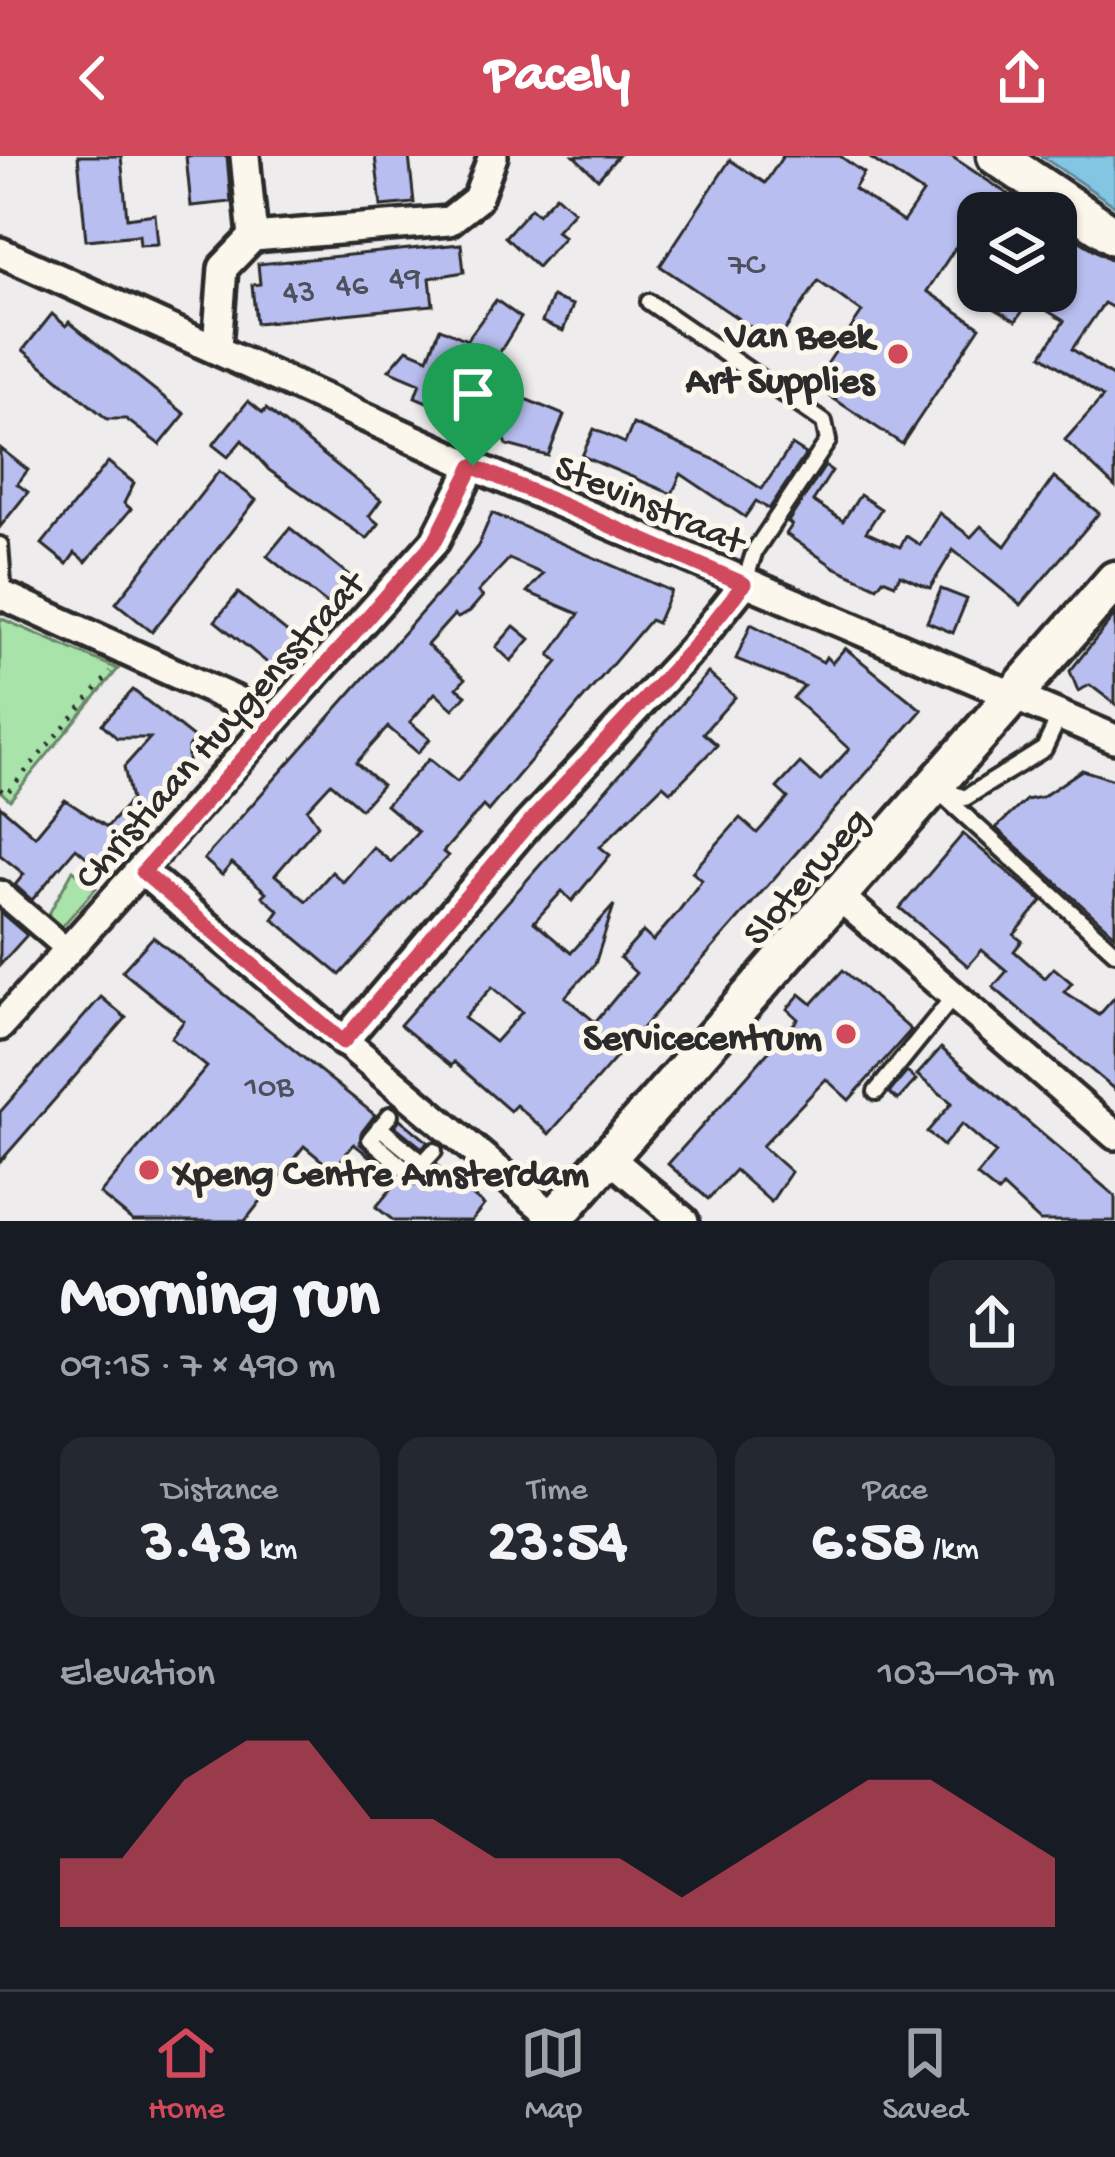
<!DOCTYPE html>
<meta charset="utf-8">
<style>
body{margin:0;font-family:"Gochi Hand",sans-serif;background:#242831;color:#f1f3f6;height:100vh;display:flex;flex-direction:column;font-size:45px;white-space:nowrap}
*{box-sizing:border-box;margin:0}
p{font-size:39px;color:#9ea1a6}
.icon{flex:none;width:66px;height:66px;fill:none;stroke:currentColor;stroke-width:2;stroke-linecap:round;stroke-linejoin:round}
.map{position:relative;height:1065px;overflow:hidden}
.details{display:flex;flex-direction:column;background:#171b24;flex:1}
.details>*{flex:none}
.controls{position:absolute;left:957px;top:36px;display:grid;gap:24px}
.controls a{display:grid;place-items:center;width:120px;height:120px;border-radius:24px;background:#171b24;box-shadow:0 3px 9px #0004;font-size:60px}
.pin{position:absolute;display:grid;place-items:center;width:102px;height:102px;color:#fff;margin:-123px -51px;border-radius:50% 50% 50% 0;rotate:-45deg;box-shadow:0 0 12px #0007}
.pin .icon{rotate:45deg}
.round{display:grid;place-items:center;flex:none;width:126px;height:126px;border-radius:24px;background:#242831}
.headline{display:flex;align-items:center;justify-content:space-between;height:204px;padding:0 60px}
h1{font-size:66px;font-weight:800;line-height:90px}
.figures{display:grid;grid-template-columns:repeat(3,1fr);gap:18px;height:204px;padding:12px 60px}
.figures div{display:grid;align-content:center;border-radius:24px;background:#242831;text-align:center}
.figures b{font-size:60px;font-weight:800}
.figures small{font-size:33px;font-weight:400}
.figures p{font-size:33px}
.chart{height:336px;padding:24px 60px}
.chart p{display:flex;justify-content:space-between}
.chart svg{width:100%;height:216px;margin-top:12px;fill:#d1495b;opacity:.7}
header{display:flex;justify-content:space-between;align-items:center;height:156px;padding:0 60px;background:#d1495b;color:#fff;font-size:54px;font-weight:800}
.tabs{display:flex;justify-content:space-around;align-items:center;height:168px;border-top:3px solid #363941;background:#171b24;font-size:33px;color:#9ea1a6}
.tabs a{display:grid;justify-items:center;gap:6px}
.tabs .active{color:#d1495b}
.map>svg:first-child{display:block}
</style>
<header><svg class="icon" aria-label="back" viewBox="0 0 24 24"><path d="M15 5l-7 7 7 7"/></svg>Pacely<svg class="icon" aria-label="share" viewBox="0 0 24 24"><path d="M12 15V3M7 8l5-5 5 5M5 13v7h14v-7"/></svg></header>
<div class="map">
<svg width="1115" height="1065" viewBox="0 0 1115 1065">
<rect width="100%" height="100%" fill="#eeeced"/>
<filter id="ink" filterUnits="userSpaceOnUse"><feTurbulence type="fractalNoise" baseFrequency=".00833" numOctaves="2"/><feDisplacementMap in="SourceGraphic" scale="24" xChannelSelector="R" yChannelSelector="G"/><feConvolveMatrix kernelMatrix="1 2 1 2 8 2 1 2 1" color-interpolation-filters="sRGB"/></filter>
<g filter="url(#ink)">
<g fill="#a8e4aa" stroke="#6a886a" stroke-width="3">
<path d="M0,462L118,513L10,644L0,635Z"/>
<path d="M73,714L96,732L58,775L45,765Z"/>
</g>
<path fill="#82c6e3" stroke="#5f8899" stroke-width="3" d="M1041,0H1115V50Z"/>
<g fill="#b8bff0" stroke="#2b2b2b" stroke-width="3" fill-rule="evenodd">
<path d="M78,0H121L127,62L155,58L158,88L140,89L139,79L86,84Z"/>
<path d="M186,0H227L231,46L191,50Z"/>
<path d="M375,0H409L414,47L381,50Z"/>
<path d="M574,0H618L598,23Z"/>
<path d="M783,0H840L864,17L854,33L903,66L923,37L867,0H951L1036,57H978L927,135L980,171L902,288L813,229L862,156L818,125L776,188L660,110L730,4L765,27Z"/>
<path d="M556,39L574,55L556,75L564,81L537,111L505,81L531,52L538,58Z"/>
<path d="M1056,71L1115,106V153L1104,147L1072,193L1115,222V331L1065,284L1103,241L1042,199L1064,165L1030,144L1016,165L992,151L1003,135H1056Z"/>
<path d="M461,88L464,116L430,122L433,149L256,167L252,129L260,128L258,108Z"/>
<path d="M552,141L573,149L563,175L542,166Z"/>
<path d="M496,144L521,162L488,215L518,228L513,238L564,259L548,300L507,289L504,281L486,273L493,256L455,239L448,255L415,241L420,227L389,214L407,193L428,202L440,172L467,184Z"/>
<path d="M52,158L66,170L69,166L185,258L160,289L126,263H107L23,194Z"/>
<path d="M248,245L263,257L266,253L381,344L369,360L379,368L367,383L269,314L242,284L228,301L213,289Z"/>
<path d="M633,268L718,305L762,333L792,289L806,298L769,353L756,345L745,361L681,318L672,338L582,300L594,273L625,287Z"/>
<path d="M0,292L28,314L17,328L28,336L0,371Z"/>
<path d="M108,306L134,327L124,347L131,353L86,406L75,397L67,408L42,388Z"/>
<path d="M825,310L832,315L813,345L843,365L860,339L881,353L866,376L900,391L906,380L920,389L939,357L971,381L981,370L1005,390L1054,321L1099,357L1021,449L953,394L930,432L900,419L895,428L883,423L877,431L834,411L786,378L792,369L788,366Z"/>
<path d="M219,315L256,344L152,476L116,447Z"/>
<path d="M492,357L671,435L657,467L650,464L488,655L483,650L443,696L448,700L340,819L273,763L279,755L262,740L266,736L232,707L222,719L204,703L459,414L478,390ZM509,403L543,418L527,436L579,458L550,499L558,506L457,626L429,603L386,649L418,676L391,706L373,691L343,726L332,716L306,745L275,719L318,669L307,653L331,627L361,653L382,629L356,607L388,571L418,597L430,583L410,566L435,537L453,553L466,539L457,532L465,523L427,489L454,459L458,462L470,455L483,440L478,436Z"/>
<path d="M290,372L350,420L327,448L267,400Z"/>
<path d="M941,433L967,443L953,477L927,466Z"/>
<path d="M238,437L298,485L275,513L215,465Z"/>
<path d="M1115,459V548L1090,529L1078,535L1070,515Z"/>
<path d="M751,468L823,506L826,501L832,507L845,492L922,554L549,978L516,949L510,955L454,906L451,910L400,869L708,517L735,541L703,577L717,589L671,636L663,629L600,691L610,699L572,745L562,735L534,766L571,797L614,749L595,808L565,841L595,866L636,817L620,802L643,776L653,785L678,756L702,724L692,716L740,662L757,677L788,642L777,632L800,607L820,625L849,593L793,542L804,530L736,503ZM492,831L522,856L495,886L464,862Z"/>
<path d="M514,470L530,483L511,505L496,491Z"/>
<path d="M133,534L195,583L188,591V606L120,682L127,689L104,716L76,692L32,744L15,729L24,718L0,699V650L35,680L65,644L107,671L131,644L124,611L150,582H117L102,568Z"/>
<path d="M1082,614L1115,624V779L996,672L1026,644L1042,641Z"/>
<path d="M963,678L1042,745L1014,779L1022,785L1014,795L1045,822L1054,812L1072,827L1064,836L1099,859L1115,841V934L993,831L1007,815L982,794L968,810L900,752Z"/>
<path d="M0,756L27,779L0,809Z"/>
<path d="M153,781L375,959L361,977L360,988L405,1028L417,1029L436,1009L484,1049L471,1065H394L376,1051L399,1024L354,988L333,1014L304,990L245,1065H133L100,1038L207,911L171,882L184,865L122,815Z"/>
<path d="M843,814L911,874L849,944L826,923L762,990L791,1016L771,1046L735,1014L708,1043L668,1008L798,863L787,853L800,838L812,848Z"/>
<path d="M101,841L126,862L0,1006V956Z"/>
<path d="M941,892L1115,1040V1065H1040L1003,1031L998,1037L977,1020L996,997L962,968L943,990L927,976L952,947L917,919Z"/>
<path d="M907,916L916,924L898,944L889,937Z"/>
<path d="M400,963L428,986L422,992L395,970Z"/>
</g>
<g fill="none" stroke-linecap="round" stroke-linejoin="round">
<g stroke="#2b2b2b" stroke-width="22">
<g id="service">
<path d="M649,146L824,266L828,285L755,394L744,428"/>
<path d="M0,389L4,440"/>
<path d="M939,632L965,642L1044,593L1059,561"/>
<path d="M937,634L1115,796"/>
<path d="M876,936L954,840"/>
<path d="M390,959L370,983L412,1019L434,995"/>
<path d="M379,971L424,1008"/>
</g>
</g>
<g stroke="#2b2b2b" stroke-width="30">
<path id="pedestrian" d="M0,736L70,796"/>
</g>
<g stroke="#2b2b2b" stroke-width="36">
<g id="minor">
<path d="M245,0L253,81"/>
<path d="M0,96L473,310L1115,583"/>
<path d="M217,191L223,112L253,81L449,65L477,43L493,0"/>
<path d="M0,438L234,544L269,572"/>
<path d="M143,716L555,1062"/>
<path d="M840,741L1115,979"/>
<path d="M0,870L435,385L473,310"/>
<path d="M343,886L529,667L692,493L744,428"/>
<path d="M611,1003L684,1065"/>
</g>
</g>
<g stroke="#2b2b2b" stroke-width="45">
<g id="tertiary">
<path d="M996,0L1115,80"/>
<path d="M552,1065L1115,424"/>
</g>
</g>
<path stroke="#2b2b2b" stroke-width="4.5" stroke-dasharray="3 9" stroke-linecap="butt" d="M0,633L6,638L111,516"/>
<use href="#service" stroke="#fbf7ec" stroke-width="14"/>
<use href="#pedestrian" stroke="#fbf7ec" stroke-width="21"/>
<use href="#minor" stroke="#fbf7ec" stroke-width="27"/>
<use href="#tertiary" stroke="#fbf7ec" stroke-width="36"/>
</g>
</g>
<g fill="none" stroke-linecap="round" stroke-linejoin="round" filter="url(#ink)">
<g stroke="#fff" stroke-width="24">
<path id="route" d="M473,310L744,428L692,493L529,667L343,886L143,716L435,385Z"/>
</g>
<use href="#route" stroke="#d1495b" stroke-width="15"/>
</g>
<g fill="#d1495b" stroke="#fbf7ec" stroke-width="4.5">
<circle cx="898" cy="198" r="12"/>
<circle cx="846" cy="878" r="12"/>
<circle cx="149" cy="1014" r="12"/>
</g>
<g text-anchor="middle" stroke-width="10" stroke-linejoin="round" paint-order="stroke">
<g font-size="33" fill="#4e505c">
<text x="746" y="117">7C</text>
<text x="405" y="130">49</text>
<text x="352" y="137">46</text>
<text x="299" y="144">43</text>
<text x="269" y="939">10B</text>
</g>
<g font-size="39" font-weight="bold" fill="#2b2b2b" stroke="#fbf7ec" text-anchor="end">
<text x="874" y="190">Van Beek<tspan x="874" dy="45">Art Supplies</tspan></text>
<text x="822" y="892">Servicecentrum</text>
<text x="173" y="1028" text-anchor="start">Xpeng Centre Amsterdam</text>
</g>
<g font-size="39" fill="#2b2b2b" stroke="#fbf7ec">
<text transform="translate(651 345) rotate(23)" y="14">Stevinstraat</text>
<text transform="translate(217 572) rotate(-48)" y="14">Christiaan Huygensstraat</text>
<text transform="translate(803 718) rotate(-49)" y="14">Sloterweg</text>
</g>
</g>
</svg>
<div class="controls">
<a><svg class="icon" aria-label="layers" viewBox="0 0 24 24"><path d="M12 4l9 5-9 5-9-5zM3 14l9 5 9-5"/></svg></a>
</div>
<div class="pin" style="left:473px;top:310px;background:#1e9e55"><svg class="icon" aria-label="arrive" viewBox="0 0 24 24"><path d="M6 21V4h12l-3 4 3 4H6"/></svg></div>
</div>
<section class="details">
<div class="headline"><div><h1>Morning run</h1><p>09:15 · 7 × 490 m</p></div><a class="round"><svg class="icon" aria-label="share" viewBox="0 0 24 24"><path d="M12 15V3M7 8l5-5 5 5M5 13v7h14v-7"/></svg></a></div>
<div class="figures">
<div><p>Distance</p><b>3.43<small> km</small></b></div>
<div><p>Time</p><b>23:54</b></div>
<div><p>Pace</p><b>6:58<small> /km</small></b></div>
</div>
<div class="chart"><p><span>Elevation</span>103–107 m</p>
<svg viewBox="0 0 160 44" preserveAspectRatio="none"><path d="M0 44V30L10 30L20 14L30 6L40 6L50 22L60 22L70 30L80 30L90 30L100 38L110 30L120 22L130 14L140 14L150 22L160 30V44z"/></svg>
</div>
</section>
<nav class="tabs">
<a class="active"><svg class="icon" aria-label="home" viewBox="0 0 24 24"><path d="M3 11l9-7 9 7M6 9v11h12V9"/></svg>Home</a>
<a><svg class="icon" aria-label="map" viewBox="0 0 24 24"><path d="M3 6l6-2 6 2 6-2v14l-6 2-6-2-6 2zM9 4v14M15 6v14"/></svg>Map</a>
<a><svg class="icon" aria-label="saved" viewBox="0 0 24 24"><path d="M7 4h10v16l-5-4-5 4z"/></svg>Saved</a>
</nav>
